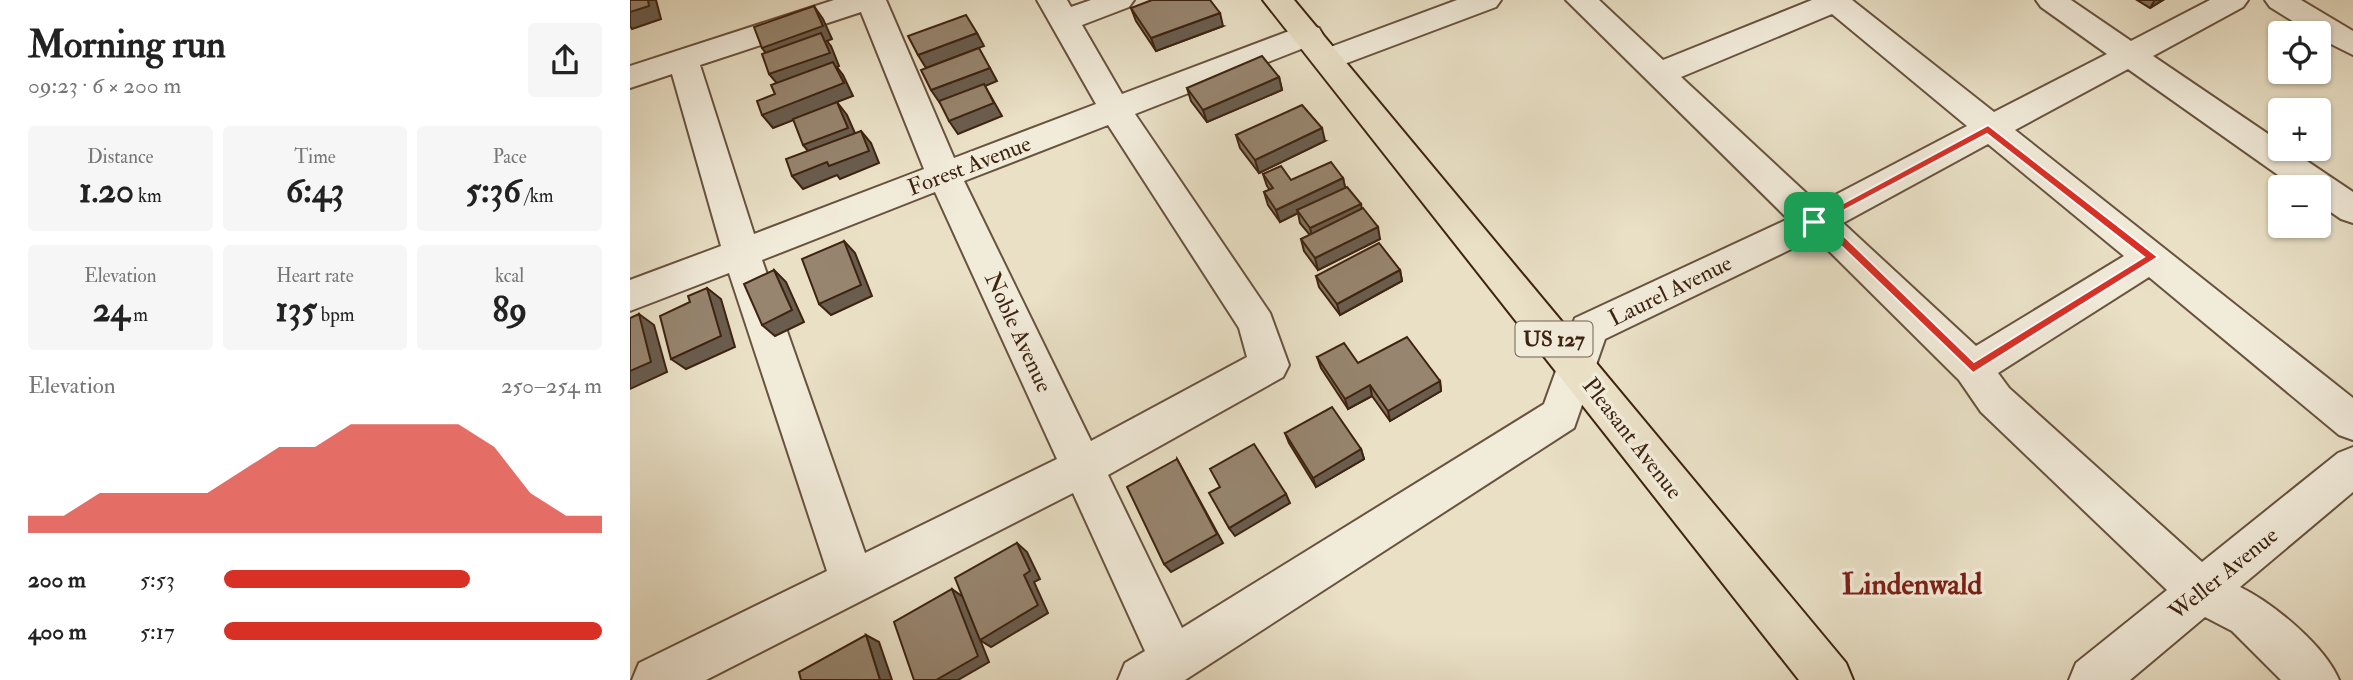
<!DOCTYPE html>
<meta charset="utf-8">
<style>
body{margin:0;font-family:"IM FELL Double Pica",serif;background:#f6f6f6;color:#222;height:100vh;display:flex;flex-direction:column;font-size:26px;white-space:nowrap}
*{box-sizing:border-box;margin:0}
p{font-size:23px;color:#767676}
.icon{flex:none;width:38px;height:38px;fill:none;stroke:currentColor;stroke-width:2;stroke-linecap:round;stroke-linejoin:round}
.map{position:relative;flex:1;overflow:hidden}
.panel{display:flex;flex-direction:column;background:#fff;width:630px}
.panel>*{flex:none}
.tools{position:absolute;left:1638px;top:21px;display:grid;gap:14px}
.tools a{display:grid;place-items:center;width:63px;height:63px;border-radius:7px;background:#fff;box-shadow:0 2px 5px #0004;font-size:35px}
.pin{position:absolute;display:grid;place-items:center;width:60px;height:60px;color:#fff;margin:-30px;border-radius:14px;box-shadow:0 4px 10px #0006}
.round{display:grid;place-items:center;flex:none;width:74px;height:74px;border-radius:7px;background:#f6f6f6}
.head{display:flex;align-items:center;justify-content:space-between;height:119px;padding:0 28px}
h1{font-size:38px;font-weight:700;line-height:52px}
.metrics{display:grid;grid-template-columns:repeat(3,1fr);gap:10px;height:119px;padding:7px 28px}
.metrics div{display:grid;align-content:center;border-radius:7px;background:#f6f6f6;text-align:center}
.metrics b{font-size:35px;font-weight:700}
.metrics small{font-size:19px;font-weight:400}
.metrics p{font-size:19px}
.chart{height:196px;padding:14px 28px}
.chart p{display:flex;justify-content:space-between}
.chart svg{width:100%;height:126px;margin-top:7px;fill:#d93025;opacity:.7}
ul{padding:0 28px;list-style:none;font-size:23px}
li{display:grid;grid-template-columns:112px 84px 1fr;align-items:center;height:52px}
li i{height:18px;border-radius:9px;background:#d93025}
main{display:flex;flex:1;min-height:0}
.map>svg:first-child{display:block}
</style>
<main>
<section class="panel">
<div class="head"><div><h1>Morning run</h1><p>09:23 · 6 × 200 m</p></div><a class="round"><svg class="icon" aria-label="share" viewBox="0 0 24 24"><path d="M12 15V3M7 8l5-5 5 5M5 13v7h14v-7"/></svg></a></div>
<div class="metrics">
<div><p>Distance</p><b>1.20<small> km</small></b></div>
<div><p>Time</p><b>6:43</b></div>
<div><p>Pace</p><b>5:36<small> /km</small></b></div>
</div>
<div class="metrics">
<div><p>Elevation</p><b>24<small> m</small></b></div>
<div><p>Heart rate</p><b>135<small> bpm</small></b></div>
<div><p>kcal</p><b>89</b></div>
</div>
<div class="chart"><p><span>Elevation</span>250–254 m</p>
<svg viewBox="0 0 160 44" preserveAspectRatio="none"><path d="M0 44V38L10 38L20 30L30 30L40 30L50 30L60 22L70 14L80 14L90 6L100 6L110 6L120 6L130 14L140 30L150 38L160 38V44z"/></svg>
</div>
<ul>
<li><b>200 m</b>5:53<i style="width:65%"></i></li>
<li><b>400 m</b>5:17<i style="width:100%"></i></li>
</ul>
</section>
<div class="map">
<svg width="1723" height="680" viewBox="0 0 1723 680">
<rect width="100%" height="100%" fill="#e9e0c6"/>
<filter id="stains"><feTurbulence type="fractalNoise" baseFrequency=".00286" numOctaves="4"/><feColorMatrix values="0 0 0 0 .2 0 0 0 0 .09 0 0 0 0 .02 0 0 0 .5 -.17"/></filter>
<radialGradient id="worn" r=".72"><stop offset=".6" stop-color="#630" stop-opacity="0"/><stop offset="1" stop-color="#630" stop-opacity=".3"/></radialGradient>
<g fill="none" stroke-linecap="round" stroke-linejoin="round">
<g stroke="#69523e" stroke-width="4">
<g id="minor">
<path d="M204,0H256L324,158L466,104L407,0H437L441,7L461,0H504L499,7L452,25L492,94L667,28L678,25L689,28L693,35L689,42L505,114L640,313L659,365L653,377L478,475L552,628L914,404L945,318L1158,219L936,0H969L1033,60L1182,0H1222L1364,112L1477,54L1411,7L1406,0H1441L1501,41L1580,0H1618L1613,7L1523,56L1650,142V149H1659L1723,192V223L1711,219L1689,204V187H1665L1498,69L1385,130L1723,398V440L1709,435L1519,277L1368,373L1379,388L1572,562L1708,453L1723,447V492L1610,587C1643,603 1695,646 1709,680H1651L1602,631L1575,617L1500,680H1439L1446,663L1537,590L1351,412L1329,380L1197,249L1182,239L975,339L944,428L555,680H488L495,663L515,651L443,493L76,680H2L9,663L197,571L99,273L0,311V280L91,246L42,74L0,88V66ZM231,12L294,169L124,234L70,65ZM1202,14L1337,126L1188,204L1051,77ZM478,125L609,328L617,357L461,441L334,181ZM1358,144L1494,256L1346,346L1213,223ZM305,192L427,459L235,553L132,260Z"/>
<path d="M827,0H871L866,7L709,66L698,69L687,66L682,59L687,52Z"/>
<path d="M1635,0H1671L1723,31V55L1689,38V33H1682L1640,7Z"/>
</g>
</g>
<g stroke="#3e2310" stroke-width="4">
<path id="major" d="M633,0H664L1216,663L1223,680H1169Z"/>
</g>
<use href="#minor" fill="#f1ebda" fill-rule="evenodd"/>
<use href="#major" fill="#e9e0c6" fill-rule="evenodd"/>
</g>
<g fill="#82725f" stroke="#3e2310" stroke-width="2">
<path d="M1507,0H1533L1520,8Z"/>
<path d="M501,8L593,26L526,51L506,21Z"/>
<path d="M649,77L652,90L577,122L561,101L557,88Z"/>
<path d="M606,135L695,141L629,173L610,148Z"/>
<path d="M633,174L661,180L713,178L715,188L732,209L750,239L688,270L674,251L671,239L680,235L670,223L668,213L650,222L638,205L634,192L640,190L637,186Z"/>
<path d="M770,270L772,281L710,315L689,287L686,276Z"/>
<path d="M687,357L728,363L810,381L811,391L760,421L742,396L718,409L691,368Z"/>
<path d="M655,433L731,449L734,459L686,487L659,443Z"/>
</g>
<g fill="#6a5d4e" stroke="#3e2310" stroke-width="2">
<path d="M18,0H26L31,19L2,29L0,26V12Z"/>
<path d="M1525,0H1533L1520,8Z"/>
<path d="M184,6L193,19L202,39L197,41L201,46L209,66L207,67L213,75L223,96L207,102L217,115L228,140L184,158L173,145L207,103L143,128L132,115L150,87L139,74L142,61L132,48Z"/>
<path d="M590,13L593,26L526,51L521,38Z"/>
<path d="M347,33L354,46L296,68L288,55Z"/>
<path d="M360,68L367,81L355,86L372,116L328,134L319,121L355,86L310,103L301,90Z"/>
<path d="M649,77L652,90L577,122L573,110Z"/>
<path d="M692,128L695,141L629,173L625,160Z"/>
<path d="M231,131L241,143L249,163L210,179L207,175L173,189L162,176Z"/>
<path d="M713,178L716,191L667,210L668,213L650,222L646,210Z"/>
<path d="M731,204L733,216L683,240L680,228Z"/>
<path d="M748,227L750,239L688,270L685,258Z"/>
<path d="M214,241L225,253L242,296L201,315L189,304Z"/>
<path d="M144,270L156,282L174,322L145,336L132,325Z"/>
<path d="M770,270L772,281L710,315L707,304Z"/>
<path d="M77,288L91,299L105,347L56,369L41,359Z"/>
<path d="M9,314L24,325L37,372L0,389V371Z"/>
<path d="M810,381L811,391L760,421L758,411Z"/>
<path d="M740,385L742,396L718,409L715,399Z"/>
<path d="M731,449L734,459L686,487L683,478Z"/>
<path d="M547,459L593,543L541,572L534,564Z"/>
<path d="M656,494L660,503L605,536L599,528Z"/>
<path d="M387,543L397,552L410,579L404,582L418,613L361,647L350,640Z"/>
<path d="M322,589L333,597L359,662L328,680H306Z"/>
<path d="M236,635L249,642L262,680H250Z"/>
</g>
<g fill="#97856f" stroke="#3e2310" stroke-width="2">
<path d="M0,0H18L19,6L0,12Z"/>
<path d="M522,0H580L590,13L521,38L501,8Z"/>
<path d="M184,6L193,26L132,48L124,27Z"/>
<path d="M336,15L347,33L288,55L278,36Z"/>
<path d="M191,33L200,53L139,74L132,54Z"/>
<path d="M349,48L360,68L301,90L291,70Z"/>
<path d="M632,56L649,77L573,110L557,88Z"/>
<path d="M203,62L214,83L132,115L127,101L145,94L141,85Z"/>
<path d="M354,84L364,103L319,121L309,101Z"/>
<path d="M207,102L218,128L173,145L163,119Z"/>
<path d="M672,105L692,128L625,160L606,135Z"/>
<path d="M231,131L239,151L199,166L197,162L162,176L156,159Z"/>
<path d="M701,162L713,178L646,210L634,192L643,188L633,174L651,166L661,180Z"/>
<path d="M717,187L731,204L680,228L667,210Z"/>
<path d="M733,208L748,227L685,258L671,239Z"/>
<path d="M214,241L231,285L189,304L172,259Z"/>
<path d="M749,243L770,270L707,304L686,276Z"/>
<path d="M144,270L162,310L132,325L114,284Z"/>
<path d="M77,288L91,336L41,359L30,316L60,302L58,296Z"/>
<path d="M9,314L21,362L0,371V318Z"/>
<path d="M777,337L810,381L758,411L740,385L715,399L687,357L714,343L728,363Z"/>
<path d="M702,407L731,449L683,478L655,433Z"/>
<path d="M624,444L656,494L599,528L579,493L590,487L580,469Z"/>
<path d="M547,459L587,534L534,564L497,487Z"/>
<path d="M387,543L400,571L394,575L408,605L350,640L325,578Z"/>
<path d="M322,589L348,656L306,680H284L264,622Z"/>
<path d="M236,635L250,680H171L169,672Z"/>
</g>
<path fill="#d93025" stroke="#fff" stroke-width="2" fill-rule="evenodd" d="M1358,125L1528,257L1343,373L1207,242L1178,222ZM1357,134L1514,257L1344,362L1214,236L1192,222Z"/>
<g text-anchor="middle" stroke-width="7" stroke-linejoin="round" paint-order="stroke">
<rect fill="#f1ebda" stroke="#745f4d" stroke-width="2" x="885.5" y="321.5" width="77" height="35" rx="5"/>
<g font-size="21" font-weight="bold" fill="#3e2310">
<text x="924" y="346">US 127</text>
</g>
<g font-size="23" fill="#3e2310" stroke="#f1ebda">
<text transform="translate(339 165) rotate(-21)" y="8">Forest Avenue</text>
<text transform="translate(1040 290) rotate(-26)" y="8">Laurel Avenue</text>
<text transform="translate(389 332) rotate(65)" y="8">Noble Avenue</text>
<text transform="translate(1003 438) rotate(52)" y="8">Pleasant Avenue</text>
<text transform="translate(1593 573) rotate(-39)" y="8">Weller Avenue</text>
</g>
<g font-size="30" font-weight="bold" fill="#7a1f14" stroke="#f1ebda">
<text x="1282" y="594">Lindenwald</text>
</g>
</g>
<rect width="100%" height="100%" filter="url(#stains)"/>
<rect width="100%" height="100%" fill="url(#worn)"/>
</svg>
<div class="tools">
<a><svg class="icon" aria-label="locate" viewBox="0 0 24 24"><circle cx="12" cy="12" r="6"/><path d="M12 2v4M12 18v4M2 12h4M18 12h4"/></svg></a>
<a>+</a>
<a>−</a>
</div>
<div class="pin" style="left:1184px;top:222px;background:#1e9e55"><svg class="icon" aria-label="arrive" viewBox="0 0 24 24"><path d="M6 21V4h12l-3 4 3 4H6"/></svg></div>
</div>
</main>
